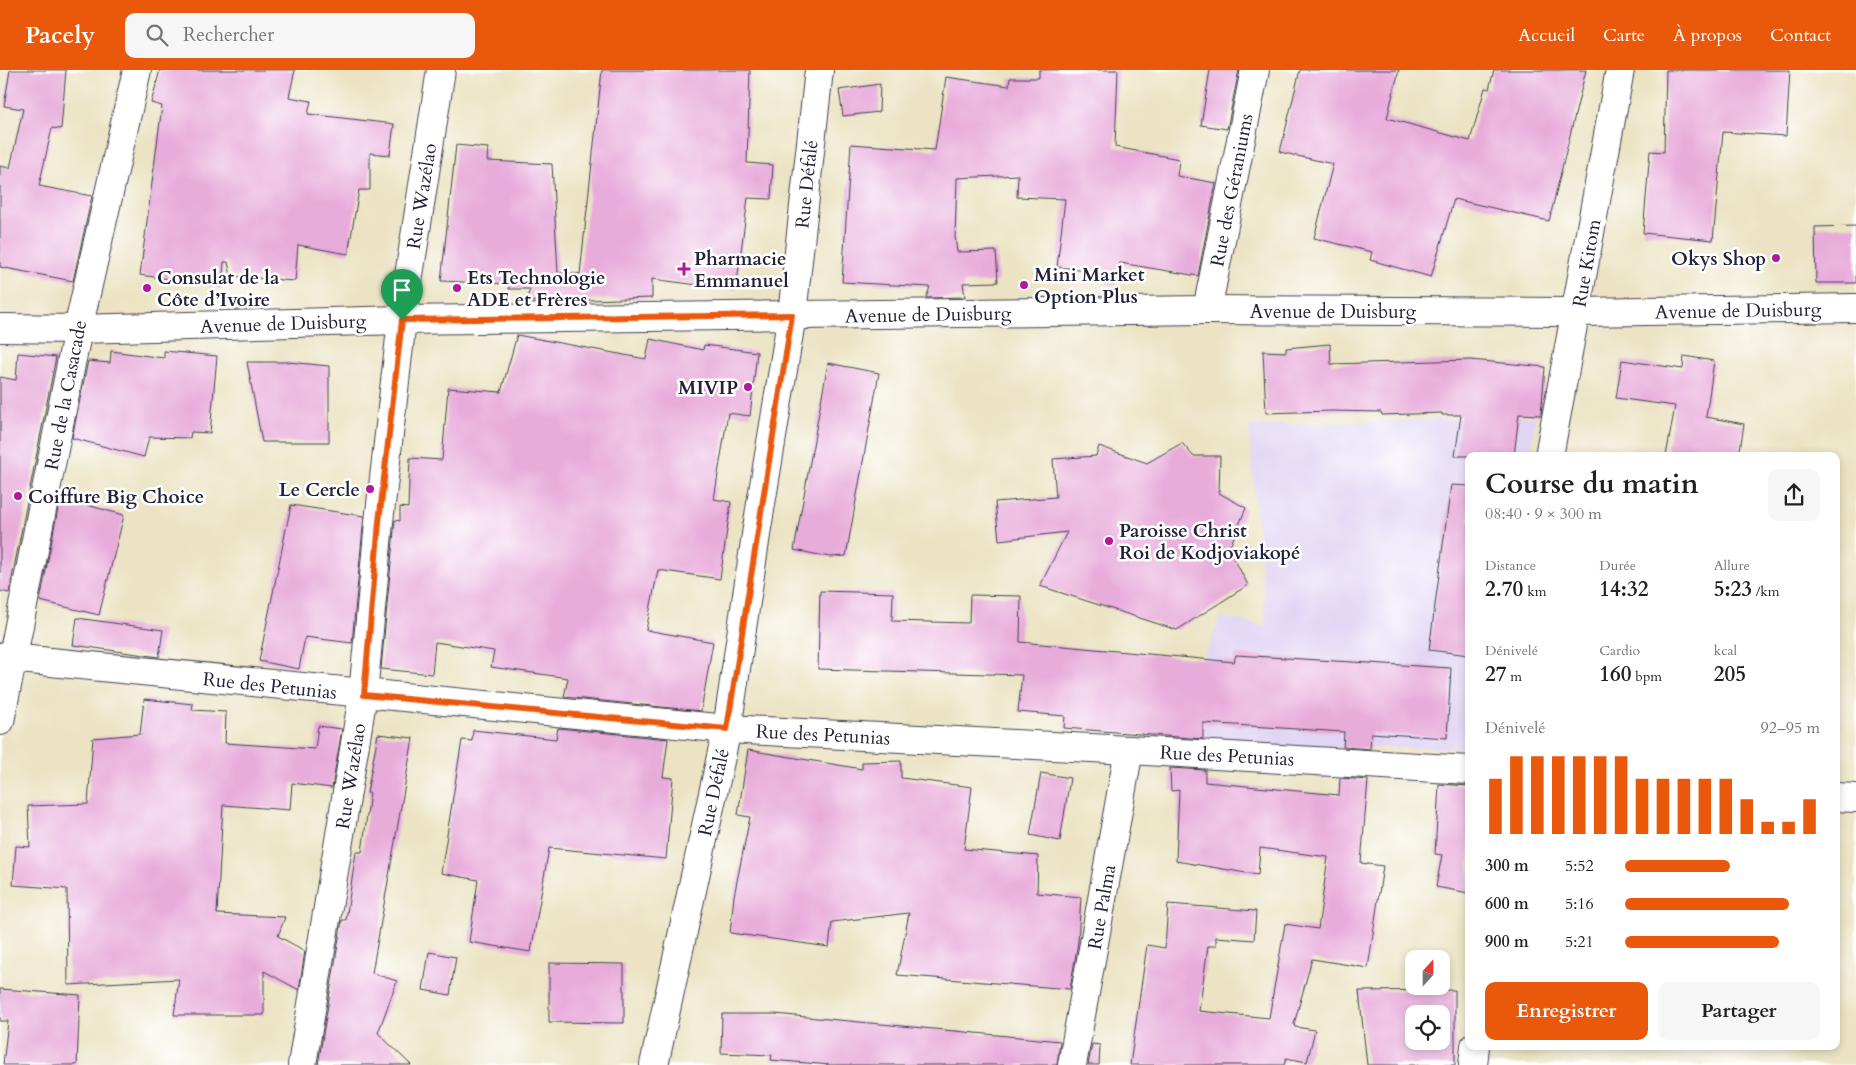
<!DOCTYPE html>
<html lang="fr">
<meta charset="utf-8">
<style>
body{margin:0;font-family:Cardo,serif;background:#f6f6f6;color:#202124;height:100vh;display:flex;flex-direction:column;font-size:19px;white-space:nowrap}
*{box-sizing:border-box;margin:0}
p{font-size:16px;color:#757577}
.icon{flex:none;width:28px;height:28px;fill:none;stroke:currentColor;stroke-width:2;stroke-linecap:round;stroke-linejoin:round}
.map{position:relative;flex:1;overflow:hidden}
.drawer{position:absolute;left:1465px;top:382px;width:375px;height:598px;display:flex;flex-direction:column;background:#fff;border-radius:10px;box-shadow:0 2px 8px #0003}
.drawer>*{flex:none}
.needle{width:32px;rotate:21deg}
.buttons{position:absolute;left:1405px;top:880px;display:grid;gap:10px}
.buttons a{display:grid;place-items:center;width:45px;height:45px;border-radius:10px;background:#fff;box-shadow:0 2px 8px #0003;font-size:25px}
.pin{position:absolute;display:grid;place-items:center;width:42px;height:42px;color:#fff;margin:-51px -21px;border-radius:50% 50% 50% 0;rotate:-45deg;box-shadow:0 0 5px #0007}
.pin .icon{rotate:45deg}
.round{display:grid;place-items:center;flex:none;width:52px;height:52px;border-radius:10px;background:#f6f6f6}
.headline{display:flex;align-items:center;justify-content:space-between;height:85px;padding:0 20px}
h1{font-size:28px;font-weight:700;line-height:38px}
.metrics{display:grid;grid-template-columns:repeat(3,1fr);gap:8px;height:85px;padding:5px 20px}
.metrics div{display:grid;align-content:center}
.metrics b{font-size:21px;font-weight:700}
.metrics small{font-size:14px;font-weight:400}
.metrics p{font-size:14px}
.chart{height:140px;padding:10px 20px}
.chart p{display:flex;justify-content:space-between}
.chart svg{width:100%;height:90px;margin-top:5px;stroke:#ea580c;stroke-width:6}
.primary-button{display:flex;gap:10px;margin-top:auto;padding:10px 20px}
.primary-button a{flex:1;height:58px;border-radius:10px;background:#ea580c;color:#fff;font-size:20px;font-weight:700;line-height:58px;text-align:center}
.primary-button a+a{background:#f6f6f6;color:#202124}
ul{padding:0 20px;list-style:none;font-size:16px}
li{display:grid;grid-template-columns:80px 60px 1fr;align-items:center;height:38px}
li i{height:12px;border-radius:6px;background:#ea580c}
header{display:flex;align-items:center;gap:30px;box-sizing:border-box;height:70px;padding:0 25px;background:#ea580c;color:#fff}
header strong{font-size:24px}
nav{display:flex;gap:28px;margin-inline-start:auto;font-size:18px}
.search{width:350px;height:45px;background:#f6f6f6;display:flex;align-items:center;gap:12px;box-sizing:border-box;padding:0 18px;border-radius:10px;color:#757577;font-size:19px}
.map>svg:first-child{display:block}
</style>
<header>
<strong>Pacely</strong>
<div class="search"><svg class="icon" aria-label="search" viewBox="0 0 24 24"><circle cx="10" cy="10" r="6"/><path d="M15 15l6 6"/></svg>Rechercher</div>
<nav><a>Accueil</a><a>Carte</a><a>À propos</a><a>Contact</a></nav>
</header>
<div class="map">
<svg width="1856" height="995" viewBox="0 0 1856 995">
<rect width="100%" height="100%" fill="#fff"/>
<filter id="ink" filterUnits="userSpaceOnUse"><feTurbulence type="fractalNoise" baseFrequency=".02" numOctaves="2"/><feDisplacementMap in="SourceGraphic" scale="10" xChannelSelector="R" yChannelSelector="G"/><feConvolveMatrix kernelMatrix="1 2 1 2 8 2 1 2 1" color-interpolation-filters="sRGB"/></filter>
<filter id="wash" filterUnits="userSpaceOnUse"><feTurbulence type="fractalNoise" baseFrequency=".0096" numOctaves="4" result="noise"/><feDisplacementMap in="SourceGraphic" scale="20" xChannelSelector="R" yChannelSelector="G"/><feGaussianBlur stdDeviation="1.12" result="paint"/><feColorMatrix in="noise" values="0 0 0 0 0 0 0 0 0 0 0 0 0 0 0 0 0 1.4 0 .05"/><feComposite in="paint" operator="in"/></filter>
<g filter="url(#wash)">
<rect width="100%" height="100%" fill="#ebe3c3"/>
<path fill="#e1d4f4" d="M1535,346L1530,386H1469V678L1167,676L1221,547L1266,556L1249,356Z"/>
<g id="blocks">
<g fill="#e8acdb" fill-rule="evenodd">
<path d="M10,0H66L61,59L52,58L39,116L92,126L73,211L0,197V96L10,98L23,39L4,36Z"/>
<path d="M160,0H295L289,27L311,31L308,44L394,54L390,85L370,83V120H359L348,184L298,175L295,211L231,206L228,192H224L222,217L140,205L162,36L151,33Z"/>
<path d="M602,0H750L747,93L773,95L771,129L748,128L736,220L652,209V228L526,232L530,219H509V214L441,211L456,75L488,78L487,91L552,94L558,203L580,204Z"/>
<path d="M1039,0H1118L1115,77L1179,89L1177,106L1216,113L1198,206L1120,193L1114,215L1086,208L1088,200L1057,197L1065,129L1017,127L1018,105L957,108L955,167L957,182L996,181L998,212L963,213L965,227L926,228L930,217L842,212L851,74L935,80L946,7L1009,16L1010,8H1039Z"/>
<path d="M1210,0H1239L1227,59L1201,55Z"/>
<path d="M1300,0H1399L1387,48L1470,71L1485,18L1489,19L1494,0H1586L1549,151L1454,129L1431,207L1370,190L1372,182L1314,168L1333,94L1280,82Z"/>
<path d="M1666,0H1790L1786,66L1723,62L1713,170L1643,163L1650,81L1664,82Z"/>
<path d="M880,14L879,42L843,46L839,20Z"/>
<path d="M1856,156V213H1816L1815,157Z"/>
<path d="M517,265L646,289L650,269L703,280L704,275L757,282L750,346L728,343L714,429L731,432L720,509L658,500L646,560L713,572L701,641L564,627L568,608L491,597L494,581L435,572L432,604L381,599L395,450L400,451V437L408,438L410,388L442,390L448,318L501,322Z"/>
<path d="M1330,274L1331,294L1471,290L1545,297L1541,345L1519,344L1514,386H1455L1461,345H1442V343L1382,345L1381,342L1332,341L1266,343L1263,281L1286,282V278Z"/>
<path d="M111,281L164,288V281L217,286L210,363L191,362L190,368L149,367L144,387L72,368L88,291L110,293Z"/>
<path d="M18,283L56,287L9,523L0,521V307L16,310Z"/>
<path d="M1684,286L1714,291L1706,347L1744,354L1739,386H1666L1675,336L1616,328L1622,290L1683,299Z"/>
<path d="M247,292H288L329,296V372H262Z"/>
<path d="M828,293L879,303L846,486L830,487L794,480Z"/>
<path d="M1182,373L1193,386H1220L1219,423L1246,438L1229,479L1248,515L1177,560L1040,516L1067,462L999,470L995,432L1056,427L1053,389L1096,386L1099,376L1147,393Z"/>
<path d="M1451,415L1469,416V585L1429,580Z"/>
<path d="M60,428L124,445L99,545L40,531Z"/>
<path d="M291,435L364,446L352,573L305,567L299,599L259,591Z"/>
<path d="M820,521L893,523L892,551L969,553L970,525L1021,526L1020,572L1234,592L1236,585L1451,598L1447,668L1371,663L1370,679L1343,677L1344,662L1203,653V669L1064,658L1065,646L1018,642L1022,605L818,599Z"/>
<path d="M77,548L163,560L159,587L73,575Z"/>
<path d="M144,629L193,634L192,640L226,642L225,673L315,679L318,656L342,659L332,718L292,713L290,740L223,735L217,844L285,847L278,866L305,881L299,920L264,901V945H174L179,909L68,915L67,819L13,815L16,776L30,777L28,736L88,734L93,668L140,664Z"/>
<path d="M558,658L668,669L663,707L673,708L666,789L549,778L531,882L469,872L478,810L441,803L462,670L472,671L473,660L556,669Z"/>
<path d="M378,664L413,668L372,903L397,911L378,963L411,995H318L342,850H346L356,782H362L370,723H367Z"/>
<path d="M748,680L862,699V692L901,691V708L972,717L964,779L1038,786L1037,823L1081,827L1078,872L1070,919L897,905L909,843L832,852L829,877L730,863L734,826L750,747L738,745Z"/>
<path d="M1170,698L1205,700V712L1339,725L1340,708L1368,710L1361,793L1383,796L1368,898L1312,889L1294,954L1295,957L1315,960L1307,992L1286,988L1284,995H1130L1147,875L1165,878L1168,834L1256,841L1254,870L1216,867V876H1208L1199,941L1269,948L1285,854L1318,859L1328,787L1260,778L1258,805L1176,791L1179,720L1171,721Z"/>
<path d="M1041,703L1070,708L1060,771L1030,765Z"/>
<path d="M1439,714L1469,716V823L1436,817L1442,785L1435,784Z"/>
<path d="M429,882L456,887L450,925L423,920Z"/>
<path d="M549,893L624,894V953L549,952Z"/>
<path d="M0,919L80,925L77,995H3L8,951H0Z"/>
<path d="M1455,920V995H1367L1359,921ZM1414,944H1441V971H1414Z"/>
<path d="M722,944H775L1060,971L1057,995H830L771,990L772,985L721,983Z"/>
<path d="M1092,974L1100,975L1099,995H1088Z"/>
</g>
</g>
</g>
<g filter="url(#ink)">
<use href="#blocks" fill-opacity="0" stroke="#403f4f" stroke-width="1"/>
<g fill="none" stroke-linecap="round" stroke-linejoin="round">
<g stroke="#403f4f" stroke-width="30">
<g id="minor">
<path d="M1207,240L1255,0"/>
<path d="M0,258L78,259L402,250L1207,240L1577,242L1856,238"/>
<path d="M1549,386L1620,0"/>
<path d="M0,587L727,659L1129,680L1469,700"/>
<path d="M0,651L78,259L137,0"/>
<path d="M1836,727L1856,728"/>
<path d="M302,995L363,625L379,452L402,250L441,0"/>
<path d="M654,995L727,659L757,458L792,245L819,0"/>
<path d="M1072,995L1129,680"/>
<path d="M1473,995L1475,976"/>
</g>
</g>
<use href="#minor" stroke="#fff" stroke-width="28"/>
</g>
</g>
<g fill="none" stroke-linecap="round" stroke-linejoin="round" filter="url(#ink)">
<g stroke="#fff" stroke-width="10">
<path id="route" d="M792,245L727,659L364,625L379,452L402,250Z"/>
</g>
<use href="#route" stroke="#ea580c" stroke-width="6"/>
</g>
<g fill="#b5179e" stroke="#fff" stroke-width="2">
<circle cx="1776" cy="188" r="5"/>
<path d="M681.5 191.5h5v5h5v5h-5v5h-5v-5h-5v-5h5z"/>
<circle cx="1024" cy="215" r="5"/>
<circle cx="147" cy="218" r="5"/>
<circle cx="457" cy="218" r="5"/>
<circle cx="748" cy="317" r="5"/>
<circle cx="370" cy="419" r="5"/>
<circle cx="18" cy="426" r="5"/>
<circle cx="1109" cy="471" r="5"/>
</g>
<g text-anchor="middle" stroke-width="5" stroke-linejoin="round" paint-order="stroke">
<g font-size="19" fill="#22223b" stroke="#fff">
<text transform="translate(806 114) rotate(-84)" y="7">Rue Défalé</text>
<text transform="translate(1231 120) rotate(-79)" y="7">Rue des Géraniums</text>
<text transform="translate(421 126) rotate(-81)" y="7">Rue Wazélao</text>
<text transform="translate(1586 193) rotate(-80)" y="7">Rue Kitom</text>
<text transform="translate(1738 240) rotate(-1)" y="7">Avenue de Duisburg</text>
<text x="1333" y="248">Avenue de Duisburg</text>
<text transform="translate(928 244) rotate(-1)" y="7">Avenue de Duisburg</text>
<text transform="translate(283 253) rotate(-2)" y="7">Avenue de Duisburg</text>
<text transform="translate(65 325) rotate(-79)" y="7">Rue de la Casacade</text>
<text transform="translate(270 615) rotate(6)" y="7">Rue des Petunias</text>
<text transform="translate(823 664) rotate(3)" y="7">Rue des Petunias</text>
<text transform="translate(1227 685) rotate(3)" y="7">Rue des Petunias</text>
<text transform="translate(350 706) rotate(-81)" y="7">Rue Wazélao</text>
<text transform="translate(713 722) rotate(-78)" y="7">Rue Défalé</text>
<text transform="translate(1101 837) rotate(-80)" y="7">Rue Palma</text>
</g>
<g font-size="19" font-weight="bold" fill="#22223b" stroke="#fff" text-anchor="start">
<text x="694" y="195">Pharmacie<tspan x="694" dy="22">Emmanuel</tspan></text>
<text x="1766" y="195" text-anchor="end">Okys Shop</text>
<text x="1034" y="211">Mini Market<tspan x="1034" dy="22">Option Plus</tspan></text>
<text x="157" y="214">Consulat de la<tspan x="157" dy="22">Côte d’Ivoire</tspan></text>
<text x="467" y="214">Ets Technologie<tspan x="467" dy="22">ADE et Frères</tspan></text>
<text x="738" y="324" text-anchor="end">MIVIP</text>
<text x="360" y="426" text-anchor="end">Le Cercle</text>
<text x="28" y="433">Coiffure Big Choice</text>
<text x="1119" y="467">Paroisse Christ<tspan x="1119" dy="22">Roi de Kodjoviakopé</tspan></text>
</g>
</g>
</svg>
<div class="buttons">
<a><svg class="needle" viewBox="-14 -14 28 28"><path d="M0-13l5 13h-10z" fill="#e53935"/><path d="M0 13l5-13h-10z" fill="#757577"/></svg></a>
<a><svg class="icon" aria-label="locate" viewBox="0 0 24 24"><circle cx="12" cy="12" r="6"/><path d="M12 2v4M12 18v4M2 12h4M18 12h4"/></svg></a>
</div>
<div class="pin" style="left:402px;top:250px;background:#1e9e55"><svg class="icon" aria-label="arrive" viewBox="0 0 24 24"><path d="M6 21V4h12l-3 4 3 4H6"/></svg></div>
<section class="drawer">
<div class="headline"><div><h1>Course du matin</h1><p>08:40 · 9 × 300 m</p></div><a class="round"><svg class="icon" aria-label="share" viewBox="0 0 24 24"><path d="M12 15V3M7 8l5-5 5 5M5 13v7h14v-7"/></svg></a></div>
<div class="metrics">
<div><p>Distance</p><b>2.70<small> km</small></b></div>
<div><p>Durée</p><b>14:32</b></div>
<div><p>Allure</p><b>5:23<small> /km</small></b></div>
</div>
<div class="metrics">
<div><p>Dénivelé</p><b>27<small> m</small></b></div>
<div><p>Cardio</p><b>160<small> bpm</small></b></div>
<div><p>kcal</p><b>205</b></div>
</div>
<div class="chart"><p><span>Dénivelé</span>92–95 m</p>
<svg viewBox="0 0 160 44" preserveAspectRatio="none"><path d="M5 44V17M15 44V6M25 44V6M35 44V6M45 44V6M55 44V6M65 44V6M75 44V17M85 44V17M95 44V17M105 44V17M115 44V17M125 44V27M135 44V38M145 44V38M155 44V27"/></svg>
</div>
<ul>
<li><b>300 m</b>5:52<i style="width:54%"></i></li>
<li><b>600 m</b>5:16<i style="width:84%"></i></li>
<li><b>900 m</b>5:21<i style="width:79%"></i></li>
</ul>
<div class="primary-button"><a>Enregistrer</a><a>Partager</a></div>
</section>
</div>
